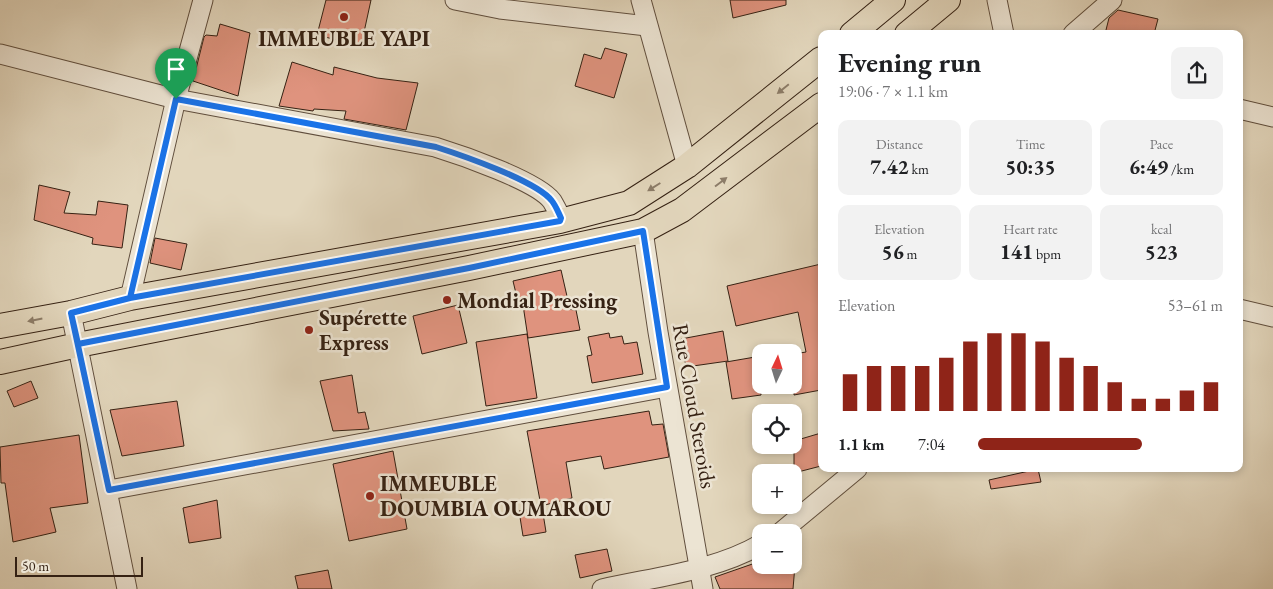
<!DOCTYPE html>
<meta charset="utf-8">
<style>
body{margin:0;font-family:"EB Garamond",serif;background:#f2f2f2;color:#202124;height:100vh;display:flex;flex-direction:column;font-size:19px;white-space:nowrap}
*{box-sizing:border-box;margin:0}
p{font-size:16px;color:#757577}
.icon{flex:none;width:28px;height:28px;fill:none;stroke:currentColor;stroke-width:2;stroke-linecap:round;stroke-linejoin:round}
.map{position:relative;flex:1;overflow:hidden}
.drawer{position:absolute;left:818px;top:30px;width:425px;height:442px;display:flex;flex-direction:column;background:#fff;border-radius:10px;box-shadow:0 2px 8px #0003}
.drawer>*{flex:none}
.needle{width:32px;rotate:4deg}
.fabs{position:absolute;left:752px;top:344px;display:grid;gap:10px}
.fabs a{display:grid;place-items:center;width:50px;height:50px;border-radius:10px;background:#fff;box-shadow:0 2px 8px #0003;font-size:25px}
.scale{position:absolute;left:15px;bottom:12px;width:128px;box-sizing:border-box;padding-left:5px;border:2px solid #352113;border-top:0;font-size:14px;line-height:18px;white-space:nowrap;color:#352113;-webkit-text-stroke:4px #ece4d3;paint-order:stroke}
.pin{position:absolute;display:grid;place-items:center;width:42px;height:42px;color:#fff;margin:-51px -21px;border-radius:50% 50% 50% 0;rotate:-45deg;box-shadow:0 0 5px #0007}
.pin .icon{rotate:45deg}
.round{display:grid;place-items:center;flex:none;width:52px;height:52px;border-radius:10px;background:#f2f2f2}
.overview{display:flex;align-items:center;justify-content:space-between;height:85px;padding:0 20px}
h1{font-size:28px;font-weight:700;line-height:38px}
.metrics{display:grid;grid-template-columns:repeat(3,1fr);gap:8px;height:85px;padding:5px 20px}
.metrics div{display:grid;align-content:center;border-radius:10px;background:#f2f2f2;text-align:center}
.metrics b{font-size:21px;font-weight:700}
.metrics small{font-size:14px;font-weight:400}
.metrics p{font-size:14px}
.chart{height:140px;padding:10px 20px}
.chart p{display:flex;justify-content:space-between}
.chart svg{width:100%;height:90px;margin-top:5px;stroke:#8f2418;stroke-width:6}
ul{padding:0 20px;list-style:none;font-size:16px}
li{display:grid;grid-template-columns:80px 60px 1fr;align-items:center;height:38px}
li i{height:12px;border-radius:6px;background:#8f2418}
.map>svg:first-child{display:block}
</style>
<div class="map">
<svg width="1273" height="589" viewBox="0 0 1273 589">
<rect width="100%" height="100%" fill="#e2d6bc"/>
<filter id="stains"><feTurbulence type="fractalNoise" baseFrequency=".004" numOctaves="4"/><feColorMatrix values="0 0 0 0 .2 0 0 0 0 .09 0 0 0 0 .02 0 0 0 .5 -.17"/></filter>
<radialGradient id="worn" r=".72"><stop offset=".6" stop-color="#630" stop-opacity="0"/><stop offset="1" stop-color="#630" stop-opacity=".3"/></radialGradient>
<g fill="#df937e" stroke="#352113">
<path d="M326,0H371L361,46L317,35Z"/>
<path d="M730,0H786V5L733,18Z"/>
<path d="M1118,10L1158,19L1154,34H1105L1109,18Z"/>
<path d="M220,24L250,33L238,96L193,81L204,37L206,35L217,36Z"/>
<path d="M605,48L627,54L614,98L575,86L584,54L601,59Z"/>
<path d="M292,62L333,75L334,67L377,78L418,83L406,130L344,119L346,111L314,109L313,111L279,106Z"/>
<path d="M39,185L70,192L64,213L96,215L98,201L128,205L122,248L92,244L93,238L34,220Z"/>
<path d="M155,238L187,244L181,270L150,263Z"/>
<path d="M821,264V390L794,395V354L806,352L798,312L736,326L727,286Z"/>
<path d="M561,270L569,305L566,306V309L576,310L580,330L528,338L523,305L519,306L513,281Z"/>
<path d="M458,305L467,343L422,354L413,316Z"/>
<path d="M723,331L728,361L686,367L681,339Z"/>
<path d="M609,333L610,338L622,336L624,344L637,342L643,374L592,383L587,356L592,355L588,337Z"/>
<path d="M527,334L537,398L486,406L476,342Z"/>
<path d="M761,356V395L732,399L726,362Z"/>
<path d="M352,375L358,413L365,412L369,429L333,431L320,381Z"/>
<path d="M31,381L38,398L14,407L7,391Z"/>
<path d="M177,401L184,446L122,456L110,410Z"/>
<path d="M649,411L652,425L663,424L669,457L604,469L601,456L566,462L572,498L541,506L527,431Z"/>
<path d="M821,433V466L794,473V441Z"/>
<path d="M79,435L88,503L50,508L56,532L13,542L5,483H1L0,447Z"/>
<path d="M393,451L407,529L349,541L333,464Z"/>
<path d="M1038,469L1041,482L991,489L989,480Z"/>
<path d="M217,500L221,538L189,543L183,508Z"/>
<path d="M542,507L546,532L523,536L519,511Z"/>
<path d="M607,549L612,571L580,578L575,555Z"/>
<path d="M761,561V565H795L793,589H720L715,577Z"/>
<path d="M328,570L332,589H298L295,576Z"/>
</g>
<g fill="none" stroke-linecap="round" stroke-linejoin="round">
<g stroke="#604e3d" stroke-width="21">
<g id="minor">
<path d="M455,0L500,9L647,26"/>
<path d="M641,0L687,166"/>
<path d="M997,0L1004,34"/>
<path d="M1073,34L1112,0"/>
<path d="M0,54L176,99L435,147C461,155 537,181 552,201C555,206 558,212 561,218L560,221"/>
<path d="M1239,109L1273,117"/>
<path d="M643,231L658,332L703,589"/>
<path d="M130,298L176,99L203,0"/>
<path d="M1239,309L1273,317"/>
<path d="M71,313L127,589"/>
<path d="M109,490L667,387"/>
<path d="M781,532L857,469"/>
<path d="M602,589C654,577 715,571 761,544"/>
</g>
</g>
<g stroke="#352113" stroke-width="26">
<g id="major">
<path d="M852,34L893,0"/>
<path d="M907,34L948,0"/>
<path d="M0,326L71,313L130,298L560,221L629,203L687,166L821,59"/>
<path d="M0,362L78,345L469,268L643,231L682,210L821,105"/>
</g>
</g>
<use href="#minor" stroke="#ece4d3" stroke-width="19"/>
<use href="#major" stroke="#e2d6bc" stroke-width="24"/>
</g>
<defs><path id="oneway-solid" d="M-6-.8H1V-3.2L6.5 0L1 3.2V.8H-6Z" transform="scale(1.25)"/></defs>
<g fill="#8c7c68">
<use href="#oneway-solid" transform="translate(783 89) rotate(141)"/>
<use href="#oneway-solid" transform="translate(721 182) rotate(-37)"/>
<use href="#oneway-solid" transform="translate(654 187) rotate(148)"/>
<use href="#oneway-solid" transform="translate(35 320) rotate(169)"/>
</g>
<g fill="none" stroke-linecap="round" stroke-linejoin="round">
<g stroke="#fff" stroke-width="10">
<path id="route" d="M176,99L130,298L71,313L78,344L469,268L643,231L667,387L109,490L71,313L130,298L560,221L561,218C558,212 556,206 552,201C537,181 461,155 436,147L176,99"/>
</g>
<use href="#route" stroke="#1a73e8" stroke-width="6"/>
</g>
<g fill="#8f2418" stroke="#ece4d3" stroke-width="2">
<circle cx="344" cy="17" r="5"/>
<circle cx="447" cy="300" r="5"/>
<circle cx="309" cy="330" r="5"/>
<circle cx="370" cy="496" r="5"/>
</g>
<g text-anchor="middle" stroke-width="5" stroke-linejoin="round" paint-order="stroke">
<g font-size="22" font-weight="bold" fill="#352113" stroke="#ece4d3" text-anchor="start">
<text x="344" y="46" text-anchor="middle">IMMEUBLE YAPI</text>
<text x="457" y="308">Mondial Pressing</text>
<text x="319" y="325">Supérette<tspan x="319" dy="25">Express</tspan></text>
<text x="380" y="491">IMMEUBLE<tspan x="380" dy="25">DOUMBIA OUMAROU</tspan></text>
</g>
<g font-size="22" fill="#352113" stroke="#ece4d3">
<text transform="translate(695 406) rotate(80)" y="8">Rue Cloud Steroids</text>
</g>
</g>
<rect width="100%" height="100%" filter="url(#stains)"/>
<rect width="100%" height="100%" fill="url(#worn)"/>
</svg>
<div class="fabs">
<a><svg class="needle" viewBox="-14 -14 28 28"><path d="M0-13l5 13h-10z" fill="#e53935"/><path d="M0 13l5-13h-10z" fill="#757577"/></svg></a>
<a><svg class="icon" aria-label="locate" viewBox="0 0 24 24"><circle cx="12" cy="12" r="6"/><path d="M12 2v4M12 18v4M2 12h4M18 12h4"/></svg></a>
<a>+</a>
<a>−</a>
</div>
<div class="scale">50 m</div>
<div class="pin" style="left:176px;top:99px;background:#1e9e55"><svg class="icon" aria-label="arrive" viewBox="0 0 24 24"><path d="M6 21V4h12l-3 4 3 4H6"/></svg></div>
<section class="drawer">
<div class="overview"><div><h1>Evening run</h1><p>19:06 · 7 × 1.1 km</p></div><a class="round"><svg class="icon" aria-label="share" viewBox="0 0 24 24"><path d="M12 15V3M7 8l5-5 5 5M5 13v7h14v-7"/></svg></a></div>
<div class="metrics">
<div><p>Distance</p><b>7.42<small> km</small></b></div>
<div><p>Time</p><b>50:35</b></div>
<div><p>Pace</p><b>6:49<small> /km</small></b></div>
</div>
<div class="metrics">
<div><p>Elevation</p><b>56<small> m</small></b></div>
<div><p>Heart rate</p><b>141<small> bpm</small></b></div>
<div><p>kcal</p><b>523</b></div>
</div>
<div class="chart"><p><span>Elevation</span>53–61 m</p>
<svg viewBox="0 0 160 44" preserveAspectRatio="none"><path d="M5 44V26M15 44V22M25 44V22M35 44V22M45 44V18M55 44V10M65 44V6M75 44V6M85 44V10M95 44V18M105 44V22M115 44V30M125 44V38M135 44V38M145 44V34M155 44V30"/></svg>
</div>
<ul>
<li><b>1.1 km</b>7:04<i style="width:67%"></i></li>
</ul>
</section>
</div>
